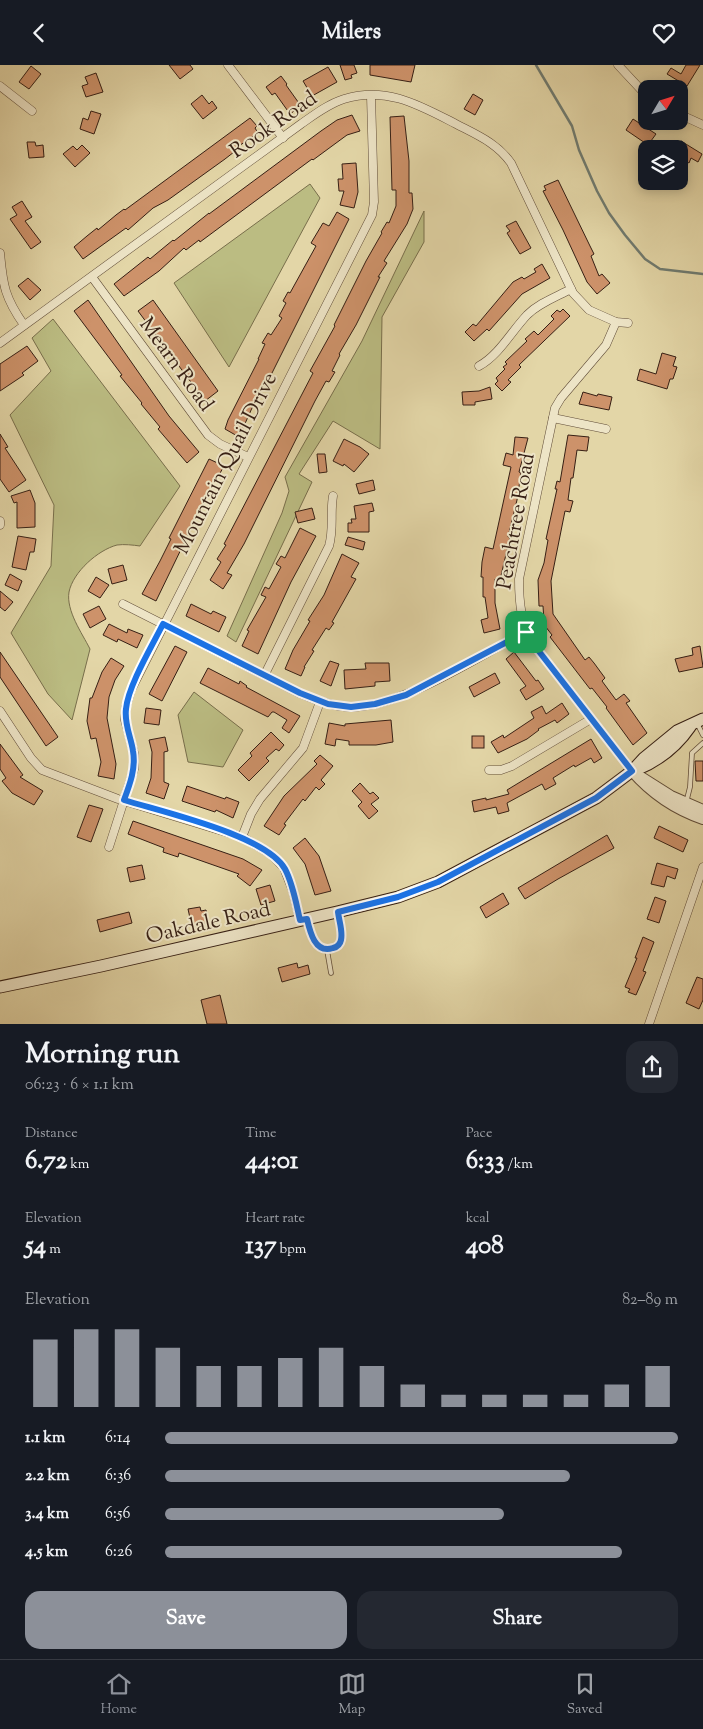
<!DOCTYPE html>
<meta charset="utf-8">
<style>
body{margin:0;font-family:"Sorts Mill Goudy",serif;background:#242831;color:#f1f3f6;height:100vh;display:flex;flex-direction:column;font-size:19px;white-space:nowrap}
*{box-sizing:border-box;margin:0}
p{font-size:16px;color:#9ea1a6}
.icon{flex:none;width:28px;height:28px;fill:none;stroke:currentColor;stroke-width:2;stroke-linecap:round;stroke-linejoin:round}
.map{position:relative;height:959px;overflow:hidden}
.panel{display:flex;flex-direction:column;background:#171b24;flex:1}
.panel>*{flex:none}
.needle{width:32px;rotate:52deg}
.buttons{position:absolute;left:638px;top:15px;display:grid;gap:10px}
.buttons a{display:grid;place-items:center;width:50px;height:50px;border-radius:10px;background:#171b24;box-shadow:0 2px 12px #0003;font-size:25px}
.pin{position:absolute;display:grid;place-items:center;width:42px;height:42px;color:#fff;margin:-21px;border-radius:10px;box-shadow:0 2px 8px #0006}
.round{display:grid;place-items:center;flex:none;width:52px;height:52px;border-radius:15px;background:#242831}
.overview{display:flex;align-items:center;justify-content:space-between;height:85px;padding:0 25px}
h1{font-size:28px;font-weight:700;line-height:38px}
.figures{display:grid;grid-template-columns:repeat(3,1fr);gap:8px;height:85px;padding:5px 25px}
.figures div{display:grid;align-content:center}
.figures b{font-size:25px;font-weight:700}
.figures small{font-size:14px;font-weight:400}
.figures p{font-size:14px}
.chart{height:140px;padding:10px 25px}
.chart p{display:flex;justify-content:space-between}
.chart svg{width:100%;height:90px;margin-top:5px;stroke:#8c9099;stroke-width:6}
.primary-button{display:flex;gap:10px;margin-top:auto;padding:10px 25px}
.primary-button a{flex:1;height:58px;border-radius:15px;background:#8c9099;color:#fff;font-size:20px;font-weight:700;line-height:58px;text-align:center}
.primary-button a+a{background:#242831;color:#f1f3f6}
ul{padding:0 25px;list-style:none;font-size:16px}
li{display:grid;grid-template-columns:80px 60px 1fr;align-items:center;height:38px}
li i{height:12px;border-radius:6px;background:#8c9099}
header{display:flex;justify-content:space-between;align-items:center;height:65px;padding:0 25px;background:#171b24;font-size:22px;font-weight:700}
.menu{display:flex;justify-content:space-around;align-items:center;height:70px;border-top:1px solid #363941;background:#171b24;font-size:14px;color:#9ea1a6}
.menu a{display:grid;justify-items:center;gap:2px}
.menu .on{color:#8c9099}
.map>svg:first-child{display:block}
</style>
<header><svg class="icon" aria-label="back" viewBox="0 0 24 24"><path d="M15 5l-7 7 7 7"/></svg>Milers<svg class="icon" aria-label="heart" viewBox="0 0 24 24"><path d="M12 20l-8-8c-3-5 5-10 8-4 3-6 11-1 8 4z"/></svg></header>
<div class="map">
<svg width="703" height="959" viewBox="0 0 703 959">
<rect width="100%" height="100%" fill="#e3d6a7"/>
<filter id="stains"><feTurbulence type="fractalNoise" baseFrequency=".004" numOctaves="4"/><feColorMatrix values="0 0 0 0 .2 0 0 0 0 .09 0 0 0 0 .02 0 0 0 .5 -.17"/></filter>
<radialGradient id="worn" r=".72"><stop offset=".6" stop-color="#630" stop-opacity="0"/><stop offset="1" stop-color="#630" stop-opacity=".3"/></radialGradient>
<g fill="#bbbc82" stroke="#786e4b">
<path d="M310,119L320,133L229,302L174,218Z"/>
<path d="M424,146V177L382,252L380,384L333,356L299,409L312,417L236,577L227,571L282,448L289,426L285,412L362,276Z"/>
<path d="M53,254L180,421L140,481C133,480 124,479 117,480C98,485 73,507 69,527C66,546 82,568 90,584L72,655L48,629L11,568L51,501L54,440L10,350L51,306L32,273Z"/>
<path d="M194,627L243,665L223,702L188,697L178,650Z"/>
</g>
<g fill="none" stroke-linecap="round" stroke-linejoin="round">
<path stroke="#707b70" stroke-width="2.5" d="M536,0L572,61L579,85L597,126L609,148L625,170L645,194L660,204L703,209"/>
</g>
<g fill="#cd926a" stroke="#361f14">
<path d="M169,0H190L193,4L180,14Z"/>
<path d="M340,0H354L357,8L351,10L352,13L345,15Z"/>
<path d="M370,0H415L411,17L370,10Z"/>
<path d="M686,0H700L687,21L667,9L671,3L681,9Z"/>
<path d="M31,1L41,9L29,24L19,17Z"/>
<path d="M328,2L337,17L312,31L303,16Z"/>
<path d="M96,8L103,27L86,32L82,21L88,19L85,12Z"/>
<path d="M281,11L287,19L286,20L301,41L290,49L275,28L272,30L266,22Z"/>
<path d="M473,29L483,35L475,50L464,44Z"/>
<path d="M202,30L209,39L212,36L217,43L203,54L191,39Z"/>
<path d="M91,46L101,49L94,69L80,64L83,53L88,55Z"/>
<path d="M352,50L360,66L347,70L313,95L312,94L200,177L199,175L186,185L184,183L159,206L124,231L114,219L148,192L150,194L173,175L174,176L209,148V149L321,66L337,55Z"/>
<path d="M404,51L409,96V128H412L413,144L407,159L384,196L387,198L378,212H380L356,260L339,289L340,290L332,306L335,307L329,317L326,316L315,336L244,479L227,508L232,510L223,524L210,515L221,497L217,494L226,480L224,479L313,308L310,306L335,261L334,260L366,196L382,168L381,167L387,157L389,158L396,141V125H392L390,52Z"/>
<path d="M250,53L257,61L255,63L258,68L233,85L234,87L225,94L168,135L153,143L128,165L126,163L83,194L74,182L87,171L97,163L98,165L116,150L124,144L125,145Z"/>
<path d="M633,54L656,69L648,80L626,65Z"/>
<path d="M681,76L702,89L698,97L691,93L689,98L679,92V80Z"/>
<path d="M27,77H35L36,81L43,80L44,92L29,93Z"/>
<path d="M82,80L90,88L75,102L63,89L73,81L77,85Z"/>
<path d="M356,98L358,127L354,143L340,140L344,126H339L338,114H343L342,99Z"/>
<path d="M558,115L590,181L594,189L591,191L599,211L602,209L610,218L597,229L587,217L563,165L543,126L546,125L544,121Z"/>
<path d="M22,136L32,152L25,156L41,177L31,184L10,154L17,150L12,142Z"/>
<path d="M337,147L349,154L268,316L265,314L239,372L225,364L228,355L259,294H258L265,279L262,278L268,268L271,270L282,253L279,251L286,238L283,236L288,227L290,228L316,181L311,178L323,158L329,161Z"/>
<path d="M516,156L531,183L520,189L507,168L510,166L506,161Z"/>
<path d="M542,199L550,213L522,229L489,266L487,264L474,276L465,267L473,259L476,261L513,217L522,212L524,214L536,207L534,204Z"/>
<path d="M28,213L41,225L30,235L18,221Z"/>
<path d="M88,235L169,351L199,387L187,398L158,364L160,362L141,339L142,338L120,311L122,310L74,246Z"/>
<path d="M153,235L218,326L205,336L138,246Z"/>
<path d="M563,244L570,251L519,300L521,302L508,315L511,317L502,326L495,319L498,316L496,313L505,304L503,302L507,299L505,297L527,276L525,274L534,266L538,270L554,254L551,251L557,245L560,247Z"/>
<path d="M27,281L38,296L22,308L24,310L0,326V299Z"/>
<path d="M662,288L676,292L673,301L677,302L673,314H670L667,324L637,315L640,304L656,309Z"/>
<path d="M490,322L492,334L475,337V340H463L462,327L479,326Z"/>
<path d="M583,327L597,331L598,329L612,332L609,345L579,339Z"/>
<path d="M0,369L8,382L5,383L26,415L9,427L0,414Z"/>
<path d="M568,370L589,372L587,386L577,385L573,413H571L568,435L573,436L570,447L565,446L551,516L553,549L585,595L589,592L594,598L605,613L602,616L616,635L624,629L630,636L626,638L647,668L633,680L606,643L607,642L592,623L590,624L550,572L552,570L542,557L544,556L543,541H539L538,515L544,498L548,475L546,474L557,424H555L557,416L560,417Z"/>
<path d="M515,372L528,373L519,407L521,408L517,435L508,472H510L500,515L495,514V538L500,564L484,568L481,555L488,553L485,532H483V512H481L482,497L485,482L493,484L511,402L503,400L506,388L513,390Z"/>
<path d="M344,374L360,382L369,389L354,407L344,399L343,401L333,396Z"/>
<path d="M317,389H325L327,407L319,408Z"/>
<path d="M209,394L224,401L219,410H217L156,536L142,529L160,496L171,474L169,473Z"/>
<path d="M373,415L375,425L359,429L356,419Z"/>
<path d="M30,425L35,438V462L17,463V437L14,438L11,431Z"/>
<path d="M372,438L374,446L369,447V467H348V458H352L351,454H356L354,441Z"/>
<path d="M312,443L315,454L298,458L295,447Z"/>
<path d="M300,463L316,471L291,517L258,589L242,581L249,566L247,565L266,532L261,530L265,522L269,524L281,502L276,499L281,491L285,493Z"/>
<path d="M18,471L36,474L34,487H30L26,505L12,502Z"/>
<path d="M348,472L365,477L363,485L345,480Z"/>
<path d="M342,489L359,498L351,512L356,514L332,557L334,558L329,565L326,563L312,585L314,586L304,602H305L301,611L285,604L293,585L310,556L308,555L324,530Z"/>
<path d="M123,500L127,515L112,519L108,504Z"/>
<path d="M10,509L22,516L18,526L5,520Z"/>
<path d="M96,512L109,520L100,533L88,526Z"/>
<path d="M0,526L13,537L5,546L0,542Z"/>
<path d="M191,539L211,549L213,546L226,552L219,567L186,551Z"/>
<path d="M99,541L106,554L90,563L83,549Z"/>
<path d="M109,559L127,568L128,564L143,570L137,583L118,574L117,577L103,570Z"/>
<path d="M175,581L187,587L162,636L149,629Z"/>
<path d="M700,581L703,602L679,607L675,594L693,590L692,583Z"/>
<path d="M0,587L58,672L46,681L0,612Z"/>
<path d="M514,587L536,616L538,615L544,624L526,635L520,625L526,621L506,594Z"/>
<path d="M111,593L124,601L115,615L109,632L107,653L116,699L114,714L98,711L101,697L96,673L91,674L87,656L90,633H92L102,607Z"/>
<path d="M330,596L339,599L331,621L320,616Z"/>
<path d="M365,598H389L390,616L375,617V621L345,624L344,605L366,604Z"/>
<path d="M208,603L239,619L240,616L247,621L246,622L300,651L289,668L282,663L287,655L274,647H272L268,652L200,618Z"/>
<path d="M495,608L500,618L474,632L469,622Z"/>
<path d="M562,638L569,649L557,658L555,655L538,664L539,665L527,674L498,688L491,677L503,670L504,673L534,653L531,647L542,641L546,649Z"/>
<path d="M146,643L161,645L159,660L144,658Z"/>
<path d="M391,655L393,677L376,680H349V676L336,674L335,681L325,679L329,658L345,661V659Z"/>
<path d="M271,667L284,680L279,686L276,684L266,693L269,696L249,716L238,705L252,691L250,688Z"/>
<rect x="472" y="671" width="12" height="12"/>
<path d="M165,672L168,686L164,687V717L169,719L164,734L146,728L151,713L152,687L149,675Z"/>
<path d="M591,674L602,693L594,698L591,693L575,702L574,700L553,713L556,719L545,725L542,719L507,738L509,746L498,749L496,742L474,747L472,736L486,733V735L509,729L507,725Z"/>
<path d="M0,679L23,710L20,712L43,726L34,740L12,728L2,716L6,713L0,704Z"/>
<path d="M320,690L333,701L321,715L325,719L319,725L316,722L305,736L303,734L284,759L286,760L279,770L264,761L284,731L317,699L314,696Z"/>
<path d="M695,696H703V716H696Z"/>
<path d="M360,718L370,729L373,727L379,733L371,739L378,746L369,754L358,741L362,737L352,726Z"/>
<path d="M187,721L225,734L226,732L239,737L233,753L216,745L215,747L182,736Z"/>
<path d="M89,740L103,744L91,777L77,772Z"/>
<path d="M133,756L243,794L262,805L250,821L237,811L239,809L179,788L178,792L163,787L164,783L128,769Z"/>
<path d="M659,761L688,775L683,787L654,773Z"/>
<path d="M607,770L614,783L558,814L525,834L518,823Z"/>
<path d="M305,773L319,791L331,826L315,830L305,799L293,783Z"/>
<path d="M657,798L678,804L675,814L667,811L664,822L651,819Z"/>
<path d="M142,800L145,814L130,817L127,803Z"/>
<path d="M270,820L275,836L261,840L256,824Z"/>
<path d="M503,828L509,839L486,853L480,842Z"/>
<path d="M655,832L666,836L659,858L647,854Z"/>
<path d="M200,842L201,846L206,845L209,858L192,862L188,844Z"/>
<path d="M129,847L132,858L100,867L97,855Z"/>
<path d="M643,872L654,877L643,906L646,907L636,930L628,927L630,924L625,922L637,893H635Z"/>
<path d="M297,898L298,903L308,900L310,909L282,917L278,903Z"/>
<path d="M697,912L703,914V935L699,944L686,938Z"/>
<path d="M220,930L227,959H207L201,935Z"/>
</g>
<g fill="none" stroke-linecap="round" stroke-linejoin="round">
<g stroke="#614d39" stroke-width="5.5">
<g id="service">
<path d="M697,658L703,670"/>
<path d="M686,738L690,722L692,688L703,678"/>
<path d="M308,856C312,872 319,894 339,880L342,868L338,848"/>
<path d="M327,885L331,908"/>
</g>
</g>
<g stroke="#614d39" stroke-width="9">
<g id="minor">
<path d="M228,0L283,73"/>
<path d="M618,0L646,30"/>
<path d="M0,21L32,46"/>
<path d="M679,49L703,60"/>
<path d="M0,188C3,221 5,233 24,260"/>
<path d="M92,212L208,370L220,379L248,392"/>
<path d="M616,257L606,280L561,333L555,343L519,514C519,538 521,559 534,580L632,706"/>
<path d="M0,278L301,59C314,50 328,39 344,34C387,21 419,40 456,59C477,70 497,78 511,98L573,228L589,245L616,257L628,258"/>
<path d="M479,301C499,290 511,267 527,250C539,238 556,232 571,224"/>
<path d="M553,353L606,364"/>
<path d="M0,456V460"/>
<path d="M123,539L299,628C316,635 333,642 351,642C404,642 478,591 526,567"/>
<path d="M265,609L329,481C334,464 330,448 333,431"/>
<path d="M0,646L31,693L42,705L118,734L242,772L271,789L284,803L293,826L300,855"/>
<path d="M489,705H501L512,701L591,654"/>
<path d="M242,772L251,749L260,734L303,683L320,637"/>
<path d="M109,782L134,704V688L125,655L126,642L131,625L372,150L374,137L371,31"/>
<path d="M649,959L703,802"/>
</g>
</g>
<g stroke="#614d39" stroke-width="12">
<g id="tertiary">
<path d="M632,706C652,729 674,744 703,754"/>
<path d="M641,712L671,731L703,745"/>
</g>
</g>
<g stroke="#361f14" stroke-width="13">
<g id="secondary">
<path d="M636,705C658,696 677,681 690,662"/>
<path d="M0,922L101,901L337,847L398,832L438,817L596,733L632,706L644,693L677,666L703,654"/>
</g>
</g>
<use href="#service" stroke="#ede4c6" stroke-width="4"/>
<use href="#minor" stroke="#ede4c6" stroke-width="8"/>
<use href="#tertiary" stroke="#ede4c6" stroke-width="10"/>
<use href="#secondary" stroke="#ede4c6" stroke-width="11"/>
</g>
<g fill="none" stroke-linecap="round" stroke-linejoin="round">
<g stroke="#fff" stroke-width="10">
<path id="route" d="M163,559L300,628L328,639L351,642L375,639L406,630L526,567L534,580L632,706L596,733L438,817L398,832L338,847C339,856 343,866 341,875C340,880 337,882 333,883C315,889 310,867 307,854L300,855C296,838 293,819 285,804C266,770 162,747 124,735C130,719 136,703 133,686C131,672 124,659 126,644C128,621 152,581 163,559Z"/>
</g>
<use href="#route" stroke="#1a73e8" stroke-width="6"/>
</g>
<g text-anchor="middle" stroke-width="4" stroke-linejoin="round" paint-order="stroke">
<g font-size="21" fill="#361f14" stroke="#ede4c6">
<text transform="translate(273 59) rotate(-35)" y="7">Rook Road</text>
<text transform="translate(177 299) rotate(54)" y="7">Mearn Road</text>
<text transform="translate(225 398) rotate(-63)" y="7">Mountain Quail Drive</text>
<text transform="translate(515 456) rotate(-80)" y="7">Peachtree Road</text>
<text transform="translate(208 857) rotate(-13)" y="7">Oakdale Road</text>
</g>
</g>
<rect width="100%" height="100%" filter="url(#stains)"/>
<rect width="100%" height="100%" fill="url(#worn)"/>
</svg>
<div class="buttons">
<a><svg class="needle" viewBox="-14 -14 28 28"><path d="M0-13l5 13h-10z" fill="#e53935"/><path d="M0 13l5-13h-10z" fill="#9ea1a6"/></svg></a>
<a><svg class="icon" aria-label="layers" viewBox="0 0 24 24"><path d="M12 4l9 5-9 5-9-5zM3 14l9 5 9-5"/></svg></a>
</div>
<div class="pin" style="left:526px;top:567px;background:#1e9e55"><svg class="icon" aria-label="arrive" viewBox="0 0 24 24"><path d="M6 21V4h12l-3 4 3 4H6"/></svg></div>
</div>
<section class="panel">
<div class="overview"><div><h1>Morning run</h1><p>06:23 · 6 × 1.1 km</p></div><a class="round"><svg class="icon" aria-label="share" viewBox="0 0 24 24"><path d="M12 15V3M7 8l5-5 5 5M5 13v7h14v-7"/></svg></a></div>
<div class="figures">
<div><p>Distance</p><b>6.72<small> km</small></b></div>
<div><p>Time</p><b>44:01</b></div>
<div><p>Pace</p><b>6:33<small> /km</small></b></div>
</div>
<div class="figures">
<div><p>Elevation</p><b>54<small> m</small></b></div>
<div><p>Heart rate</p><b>137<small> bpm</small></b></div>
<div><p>kcal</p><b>408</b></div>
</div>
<div class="chart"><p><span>Elevation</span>82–89 m</p>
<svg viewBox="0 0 160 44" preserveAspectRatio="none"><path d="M5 44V11M15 44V6M25 44V6M35 44V15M45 44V24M55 44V24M65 44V20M75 44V15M85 44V24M95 44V33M105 44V38M115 44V38M125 44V38M135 44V38M145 44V33M155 44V24"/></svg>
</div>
<ul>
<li><b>1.1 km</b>6:14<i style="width:100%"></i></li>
<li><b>2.2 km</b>6:36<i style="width:79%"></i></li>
<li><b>3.4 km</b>6:56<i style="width:66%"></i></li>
<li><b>4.5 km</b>6:26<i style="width:89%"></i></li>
</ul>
<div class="primary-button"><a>Save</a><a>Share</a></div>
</section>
<nav class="menu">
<a class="on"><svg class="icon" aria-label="home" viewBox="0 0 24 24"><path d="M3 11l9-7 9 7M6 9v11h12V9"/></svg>Home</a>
<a><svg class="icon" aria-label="map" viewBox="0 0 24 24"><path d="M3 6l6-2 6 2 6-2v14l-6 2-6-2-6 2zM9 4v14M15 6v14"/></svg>Map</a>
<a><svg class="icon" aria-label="saved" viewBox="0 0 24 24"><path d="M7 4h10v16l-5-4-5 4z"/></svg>Saved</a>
</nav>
